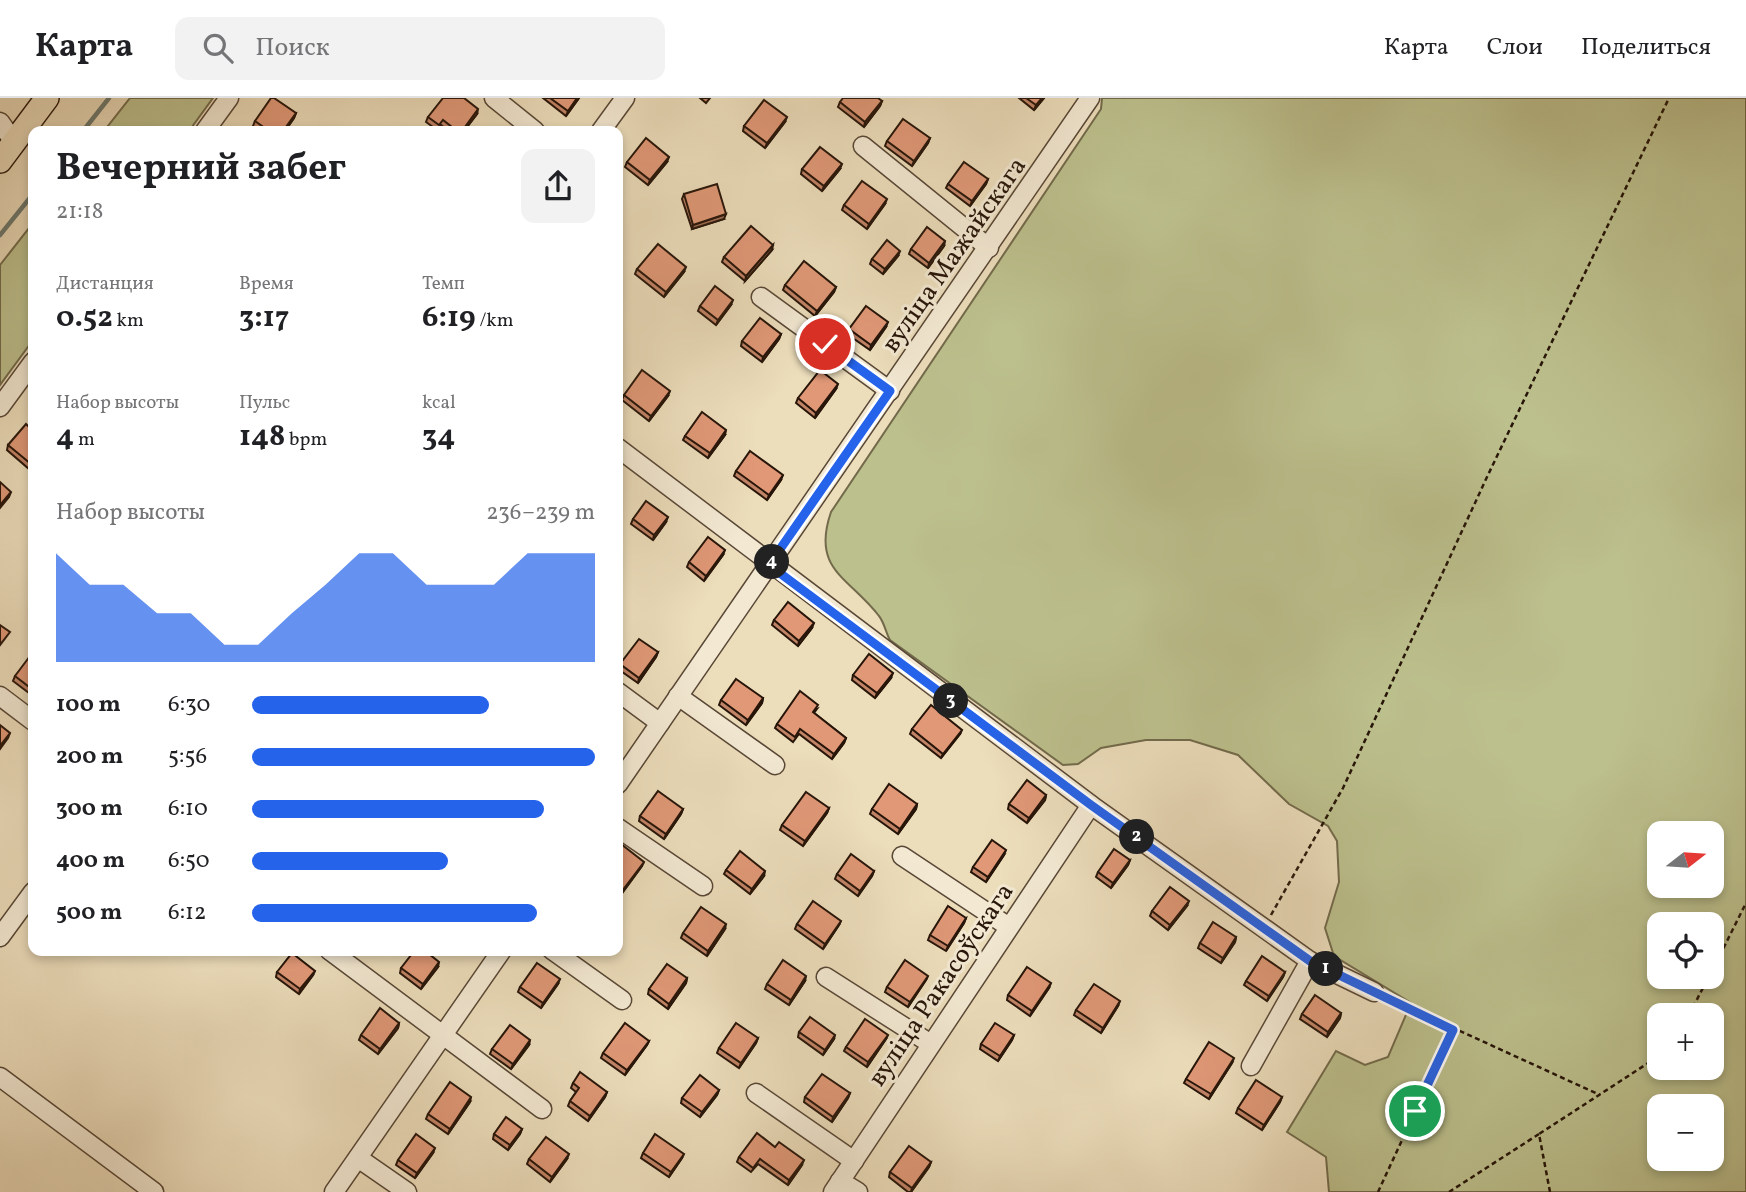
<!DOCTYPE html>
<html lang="ru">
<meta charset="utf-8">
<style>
body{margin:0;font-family:Vollkorn,serif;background:#f2f2f2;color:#202124;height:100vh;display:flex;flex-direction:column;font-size:26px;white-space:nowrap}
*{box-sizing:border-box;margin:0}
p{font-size:23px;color:#757577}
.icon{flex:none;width:38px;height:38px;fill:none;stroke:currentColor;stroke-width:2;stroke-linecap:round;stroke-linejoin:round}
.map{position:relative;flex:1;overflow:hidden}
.side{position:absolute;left:28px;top:28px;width:595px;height:830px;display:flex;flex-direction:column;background:#fff;border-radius:14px;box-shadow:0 4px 10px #0003}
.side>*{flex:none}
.needle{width:46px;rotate:73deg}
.buttons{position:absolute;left:1647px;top:723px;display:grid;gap:14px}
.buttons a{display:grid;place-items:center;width:77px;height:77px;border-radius:14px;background:#fff;box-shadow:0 4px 10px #0003;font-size:35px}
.pin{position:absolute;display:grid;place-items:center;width:60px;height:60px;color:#fff;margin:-30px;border:4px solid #fff;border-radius:50%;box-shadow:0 2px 7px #0007}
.km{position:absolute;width:35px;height:35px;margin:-18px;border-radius:50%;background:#222;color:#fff;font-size:19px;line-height:35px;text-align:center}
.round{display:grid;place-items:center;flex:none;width:74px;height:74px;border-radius:14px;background:#f2f2f2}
.headline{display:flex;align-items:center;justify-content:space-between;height:119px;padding:0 28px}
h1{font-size:38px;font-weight:700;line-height:52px}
.metrics{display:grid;grid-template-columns:repeat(3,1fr);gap:10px;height:119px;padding:7px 28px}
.metrics div{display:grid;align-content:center}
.metrics b{font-size:30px;font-weight:700}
.metrics small{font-size:19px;font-weight:400}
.metrics p{font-size:19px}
.chart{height:196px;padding:14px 28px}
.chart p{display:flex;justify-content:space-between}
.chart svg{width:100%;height:126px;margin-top:7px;fill:#2563eb;opacity:.7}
ul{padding:0 28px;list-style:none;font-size:23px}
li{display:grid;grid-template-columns:112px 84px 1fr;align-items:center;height:52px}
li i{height:18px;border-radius:9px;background:#2563eb}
header{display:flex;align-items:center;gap:42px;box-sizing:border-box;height:98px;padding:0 35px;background:#fff;border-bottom:2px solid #e0e0e0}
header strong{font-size:33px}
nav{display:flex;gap:38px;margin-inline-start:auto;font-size:24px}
.search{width:490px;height:63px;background:#f2f2f2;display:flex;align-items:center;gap:18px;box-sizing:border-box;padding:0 24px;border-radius:14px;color:#757577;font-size:26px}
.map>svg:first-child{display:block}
</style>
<header>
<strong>Карта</strong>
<div class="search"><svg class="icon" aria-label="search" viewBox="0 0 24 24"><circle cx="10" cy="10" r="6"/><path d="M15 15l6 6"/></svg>Поиск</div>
<nav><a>Карта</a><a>Слои</a><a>Поделиться</a></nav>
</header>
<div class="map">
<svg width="1746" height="1094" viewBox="0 0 1746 1094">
<rect width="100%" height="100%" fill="#ecddbb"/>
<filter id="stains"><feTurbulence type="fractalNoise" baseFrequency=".00286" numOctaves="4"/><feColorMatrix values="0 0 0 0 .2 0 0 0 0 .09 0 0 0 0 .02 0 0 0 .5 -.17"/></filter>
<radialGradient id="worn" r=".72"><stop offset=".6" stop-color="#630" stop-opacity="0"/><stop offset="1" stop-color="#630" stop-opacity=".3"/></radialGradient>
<g fill="#bcc08d" stroke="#726a4b" stroke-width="2" fill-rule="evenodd">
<path d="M130,0H213L189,33H104Z"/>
<path d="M1102,0H1746V1094H1329L1326,1059L1287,1034L1336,953L1365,967L1388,959L1411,905L1334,858L1325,830L1339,784L1337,743L1328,728L1289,706L1238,657L1190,642H1146L1101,650L1078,666L1063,667L890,542C886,535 884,524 879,518C849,479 811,472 831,414L1101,11ZM1659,735H1712V788H1659ZM1712,826V878H1659V826ZM1659,917H1712V970H1659ZM1659,1008H1712V1060H1659Z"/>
<path d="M33,125V242L0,287V167Z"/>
</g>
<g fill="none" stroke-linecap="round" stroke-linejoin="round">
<g stroke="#6b7970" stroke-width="4.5">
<path d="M83,33L109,0"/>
<path d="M0,137L33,96"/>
</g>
<g stroke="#584736" stroke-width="21">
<g id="minor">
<path d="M494,0L535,33"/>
<path d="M0,24L14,44"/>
<path d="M205,33L229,0"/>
<path d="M601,33L625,0"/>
<path d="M863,48L989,150"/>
<path d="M761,199L890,293"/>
<path d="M0,309L33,264"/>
<path d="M618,350L1091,707L1310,863L1374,894"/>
<path d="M618,594L660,625"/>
<path d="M0,598L33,623"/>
<path d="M678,598L775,667"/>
<path d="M618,686L1090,0"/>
<path d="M618,730L703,788"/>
<path d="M902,758L1009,829"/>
<path d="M0,839L33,794"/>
<path d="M329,852L542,1011"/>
<path d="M552,852L622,902"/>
<path d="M826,879L931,946"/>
<path d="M1251,968L1310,863"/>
<path d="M0,979L154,1094"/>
<path d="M756,995L854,1063"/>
<path d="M358,1060L407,1094"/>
<path d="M840,1083L858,1094"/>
<path d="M334,1094L502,852"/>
<path d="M833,1094L1091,707"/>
</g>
</g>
<g stroke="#271509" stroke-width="26">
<path id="major" d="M0,63L47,0"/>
</g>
<g stroke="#271509" stroke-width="2.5" stroke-dasharray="5 3.5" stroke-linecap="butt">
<path d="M1271,817L1343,690L1487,379L1669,0"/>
<path d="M1712,873L1746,805"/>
<path d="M1390,901L1600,997"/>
<path d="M1689,917L1709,878"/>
<path d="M1378,1094L1453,932"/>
<path d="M1449,1094L1539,1036"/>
<path d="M1550,1094L1539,1036L1659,958"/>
</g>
<use href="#minor" stroke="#f3e9d3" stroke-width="18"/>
<use href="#major" stroke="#ecddbb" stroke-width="23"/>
</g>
<g fill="#c18366" stroke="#271509" stroke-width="2">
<path d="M543,0H579L566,18Z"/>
<path d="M700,0H710L706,5Z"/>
<path d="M1019,0H1044L1034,12Z"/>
<path d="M882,3L880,8L864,29L838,9L840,4Z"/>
<path d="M296,15L294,20L285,33H261L253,28L255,23Z"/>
<path d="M477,16L464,33H448L441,27L437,32L426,24L428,19Z"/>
<path d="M785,24L765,50L743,33L744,28Z"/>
<path d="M930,40L928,45L912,68L885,48L887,43Z"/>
<path d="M627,64H667L648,87L625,69Z"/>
<path d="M802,71H840L822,93L801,76Z"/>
<path d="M988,81L986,86L970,108L946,90L948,86Z"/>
<path d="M684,96L724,121L692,131L682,101Z"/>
<path d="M885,106L867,131L842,112L844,107Z"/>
<path d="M944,148L928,170L909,156L911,151Z"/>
<path d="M772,152L745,183L722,164L724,159Z"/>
<path d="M898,158L883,176L870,166L872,161Z"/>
<path d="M637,171L684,174L664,199L635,176Z"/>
<path d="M785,187L836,189L834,194L815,218L783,192Z"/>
<path d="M731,207L716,227L698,213L700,208Z"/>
<path d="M886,229L870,252L847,236L849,231Z"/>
<path d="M781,236L779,241L762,264L741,248L742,243Z"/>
<path d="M836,291L815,320L796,305L798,300Z"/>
<path d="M624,297L668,298L649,323L622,302Z"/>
<path d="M725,337L708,360L683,342L685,338Z"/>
<path d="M8,347L33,366L29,371L7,352Z"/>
<path d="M736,373L781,382L767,402L734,378Z"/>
<path d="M633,421L666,424L653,442L631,426Z"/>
<path d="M723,457L704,483L687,469L689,464Z"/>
<path d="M774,522L812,530L798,548L772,527Z"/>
<path d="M658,554L656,559L638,585L618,571L620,566Z"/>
<path d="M33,560V598L13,583L15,578Z"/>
<path d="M853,577L891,580L875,600L852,582Z"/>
<path d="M763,600L762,605L746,627L719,607L721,602Z"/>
<path d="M817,611L814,615L846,640L844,645L832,661L799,636L793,644L775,630L777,626Z"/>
<path d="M912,631L960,636L941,660L910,636Z"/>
<path d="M1046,697L1045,702L1027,725L1008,711L1009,706Z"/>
<path d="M917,706L916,711L898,736L870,716L872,711Z"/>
<path d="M829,710L827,715L803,748L780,732L782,727Z"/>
<path d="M683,711L681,716L664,741L639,723L640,718Z"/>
<path d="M618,750L642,768L620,798L618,796Z"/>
<path d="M1004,757L986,784L971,774L973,769Z"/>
<path d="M1130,762L1128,767L1111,790L1096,779L1098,774Z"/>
<path d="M726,772L764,778L750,796L724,776Z"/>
<path d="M874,773L872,778L858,798L835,781L837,776Z"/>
<path d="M1187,808L1168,832L1150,818L1152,813Z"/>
<path d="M966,820L964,825L946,853L928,842L930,837Z"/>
<path d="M797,826L839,827L823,851L795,831Z"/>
<path d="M725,831L707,858L681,840L683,835Z"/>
<path d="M1236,839L1235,844L1221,865L1198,850L1200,845Z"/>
<path d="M438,869L421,891L400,875L401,870Z"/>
<path d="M277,874L313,877L299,896L276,879Z"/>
<path d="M1285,874L1283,879L1267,903L1244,887L1246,883Z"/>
<path d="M687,880L686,885L668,911L648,896L649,891Z"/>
<path d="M926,882L908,909L885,894L887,889Z"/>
<path d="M805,883L789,907L765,891L767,886Z"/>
<path d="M558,886L541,910L518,894L520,889Z"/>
<path d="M1049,890L1030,918L1007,902L1008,897Z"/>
<path d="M1118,908L1101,935L1074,917L1076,912Z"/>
<path d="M1341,915L1340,920L1327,939L1300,921L1302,916Z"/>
<path d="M399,925L398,930L378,956L359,942L361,937Z"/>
<path d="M799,934L834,941L823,957L798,939Z"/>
<path d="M1014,937L1012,942L998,963L980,951L981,946Z"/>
<path d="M758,940L756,945L739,970L717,955L719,950Z"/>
<path d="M886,941L867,969L844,953L846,949Z"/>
<path d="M649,943L647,947L625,977L601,960L603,955Z"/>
<path d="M529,947L511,971L490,956L492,951Z"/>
<path d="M1232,965L1209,1001L1184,985L1186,981Z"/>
<path d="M573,985L607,994L605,999L588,1023L568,1008L570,1003L576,994L571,990Z"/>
<path d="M719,992L717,997L700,1019L681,1005L682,1000Z"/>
<path d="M850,995L848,1000L832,1024L804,1004L805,999Z"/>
<path d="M1282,999L1280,1004L1262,1032L1236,1015L1238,1010Z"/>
<path d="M470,1004L448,1036L426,1021L428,1016Z"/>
<path d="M522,1031L520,1036L508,1052L493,1041L494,1036Z"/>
<path d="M775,1049L802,1067L788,1087L758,1066L751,1074L737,1064L739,1059Z"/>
<path d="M433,1055L415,1080L396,1067L398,1062Z"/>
<path d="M643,1055L682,1060L669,1079L641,1060Z"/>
<path d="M529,1061H567L550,1084L527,1066Z"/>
<path d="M931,1064L929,1069L911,1094H908L889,1079L890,1074Z"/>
</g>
<g fill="#9d6a53" stroke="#271509" stroke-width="2">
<path d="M577,0H579L566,18L568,13Z"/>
<path d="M1042,0H1044L1034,12L1036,7Z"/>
<path d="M882,3L880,8L864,29L865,24Z"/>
<path d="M478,11L477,16L464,33H462Z"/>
<path d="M296,15L294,20L285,33H283Z"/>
<path d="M787,19L785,24L765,50L767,45Z"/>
<path d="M930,40L928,45L912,68L914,63Z"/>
<path d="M669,59L667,64L648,87L650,82Z"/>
<path d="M842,66L840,71L822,93L824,88Z"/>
<path d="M988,81L986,86L970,108L972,103Z"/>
<path d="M887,101L885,106L867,131L869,126Z"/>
<path d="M726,116L724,121L692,131L693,127Z"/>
<path d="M945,143L944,148L928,170L929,165Z"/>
<path d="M773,147L772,152L745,183L746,178Z"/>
<path d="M900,153L898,158L883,176L885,171Z"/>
<path d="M686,169L684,174L664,199L666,194Z"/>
<path d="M836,189L834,194L815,218L817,213Z"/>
<path d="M733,202L731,207L716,227L718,222Z"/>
<path d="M888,224L886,229L870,252L871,247Z"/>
<path d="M781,236L779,241L762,264L763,259Z"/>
<path d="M838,286L836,291L815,320L816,315Z"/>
<path d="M670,293L668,298L649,323L651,318Z"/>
<path d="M726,332L725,337L708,360L710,355Z"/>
<path d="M783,377L781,382L767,402L769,397Z"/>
<path d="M11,394L9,399L0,410V407Z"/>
<path d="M668,419L666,424L653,442L654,437Z"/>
<path d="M725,452L723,457L704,483L706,478Z"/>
<path d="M814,525L812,530L798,548L799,543Z"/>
<path d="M658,554L656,559L638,585L639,580Z"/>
<path d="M893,575L891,580L875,600L877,595Z"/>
<path d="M763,600L762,605L746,627L748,622Z"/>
<path d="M962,632L960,636L941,660L943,656Z"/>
<path d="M10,635L8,640L0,651V648Z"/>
<path d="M846,640L844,645L832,661L834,656Z"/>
<path d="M1046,697L1045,702L1027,725L1029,720Z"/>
<path d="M917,706L916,711L898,736L900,731Z"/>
<path d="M829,710L827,715L803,748L805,743Z"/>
<path d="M683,711L681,716L664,741L666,736Z"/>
<path d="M1006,752L1004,757L986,784L988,779Z"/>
<path d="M1130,762L1128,767L1111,790L1113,785Z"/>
<path d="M644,764L642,768L620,798L622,793Z"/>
<path d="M765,773L764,778L750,796L752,791Z"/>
<path d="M874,773L872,778L858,798L860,793Z"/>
<path d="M1189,803L1187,808L1168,832L1170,827Z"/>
<path d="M966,820L964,825L946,853L948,848Z"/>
<path d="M841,823L839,827L823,851L825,846Z"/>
<path d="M726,826L725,831L707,858L708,853Z"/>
<path d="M1236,839L1235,844L1221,865L1223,860Z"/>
<path d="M439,864L438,869L421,891L423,886Z"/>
<path d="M315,873L313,877L299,896L300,891Z"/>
<path d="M1285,874L1283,879L1267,903L1269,898Z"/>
<path d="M806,878L805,883L789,907L791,902Z"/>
<path d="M928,878L926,882L908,909L910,904Z"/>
<path d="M687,880L686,885L668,911L669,906Z"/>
<path d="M560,881L558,886L541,910L543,905Z"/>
<path d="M1051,885L1049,890L1030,918L1032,913Z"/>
<path d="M1120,903L1118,908L1101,935L1103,930Z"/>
<path d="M1341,915L1340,920L1327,939L1328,934Z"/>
<path d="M399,925L398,930L378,956L380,951Z"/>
<path d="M835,937L834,941L823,957L825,952Z"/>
<path d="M888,937L886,941L867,969L868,964Z"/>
<path d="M1014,937L1012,942L998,963L1000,958Z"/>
<path d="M758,940L756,945L739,970L741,965Z"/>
<path d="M530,942L529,947L511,971L513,966Z"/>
<path d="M649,943L647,947L625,977L627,972Z"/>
<path d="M1234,960L1232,965L1209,1001L1211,996Z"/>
<path d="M719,992L717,997L700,1019L702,1014Z"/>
<path d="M607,994L605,999L588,1023L590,1018Z"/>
<path d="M850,995L848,1000L832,1024L833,1019Z"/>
<path d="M471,999L470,1004L448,1036L450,1031Z"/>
<path d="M1282,999L1280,1004L1262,1032L1264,1027Z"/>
<path d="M522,1031L520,1036L508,1052L510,1047Z"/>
<path d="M435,1050L433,1055L415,1080L417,1075Z"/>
<path d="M569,1056L567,1061L550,1084L552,1079Z"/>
<path d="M684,1056L682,1060L669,1079L671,1074Z"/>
<path d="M804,1062L802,1067L788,1087L789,1082Z"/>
<path d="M931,1064L929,1069L911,1094L912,1090Z"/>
</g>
<g fill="#e09877" stroke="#271509" stroke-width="2">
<path d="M271,0H274L296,15L283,33H269L255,23Z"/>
<path d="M443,0H464L478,11L462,33H457L443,22L439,27L428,19Z"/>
<path d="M550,0H577L568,13Z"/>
<path d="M843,0H878L882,3L865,24L840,4Z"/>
<path d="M1026,0H1042L1036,7Z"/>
<path d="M764,2L787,19L767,45L744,28Z"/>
<path d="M903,21L930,40L914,63L887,43Z"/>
<path d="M646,40L669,59L650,82L627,64Z"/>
<path d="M820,49L842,66L824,88L802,71Z"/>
<path d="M964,64L988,81L972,103L948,86Z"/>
<path d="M862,83L887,101L869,126L844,107Z"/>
<path d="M717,86L726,116L693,127L684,96Z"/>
<path d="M751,128L773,147L746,178L724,159Z"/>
<path d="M927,129L945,143L929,165L911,151Z"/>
<path d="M887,142L900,153L885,171L872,161Z"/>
<path d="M658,146L686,169L666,194L637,171Z"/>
<path d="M804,163L836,189L817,213L785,187Z"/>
<path d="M715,188L733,202L718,222L700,208Z"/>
<path d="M866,208L888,224L871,247L849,231Z"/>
<path d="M760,220L781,236L763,259L742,243Z"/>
<path d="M642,272L670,293L651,318L624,297Z"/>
<path d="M820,272L838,286L816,315L798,300Z"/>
<path d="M702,314L726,332L710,355L685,338Z"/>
<path d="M26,326L33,333V363L31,366L8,347Z"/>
<path d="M750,353L783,377L769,397L736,373Z"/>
<path d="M0,384L11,394L0,407Z"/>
<path d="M646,403L668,419L654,437L633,421Z"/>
<path d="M708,439L725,452L706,478L689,464Z"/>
<path d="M788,504L814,525L799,543L774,522Z"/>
<path d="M0,527L10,534L0,547Z"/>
<path d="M639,541L658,554L639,580L620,566Z"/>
<path d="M869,556L893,575L877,595L853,577Z"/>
<path d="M30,558L33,560V592L15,578Z"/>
<path d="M736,581L763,600L748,622L721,602Z"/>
<path d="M800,593L818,607L813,614L846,640L834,656L800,631L795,639L777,626Z"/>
<path d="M931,607L962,632L943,656L912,631Z"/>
<path d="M0,627L10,635L0,648Z"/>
<path d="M1027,682L1046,697L1029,720L1009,706Z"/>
<path d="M889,686L917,706L900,731L872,711Z"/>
<path d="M658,693L683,711L666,736L640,718Z"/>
<path d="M806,694L829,710L805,743L782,727Z"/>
<path d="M992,742L1006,752L988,779L973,769Z"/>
<path d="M621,746L644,764L622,793L618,790V750Z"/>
<path d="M1114,751L1130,762L1113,785L1098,774Z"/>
<path d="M740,753L765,773L752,791L726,772Z"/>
<path d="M851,756L874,773L860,793L837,776Z"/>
<path d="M1170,789L1189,803L1170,827L1152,813Z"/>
<path d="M813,803L841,823L825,846L797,826Z"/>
<path d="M948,808L966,820L948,848L930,837Z"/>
<path d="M701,809L726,826L708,853L683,835Z"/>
<path d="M1213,824L1236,839L1223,860L1200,845Z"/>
<path d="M415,852H424L439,864L423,886L401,870Z"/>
<path d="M292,855L315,873L300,891L277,874Z"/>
<path d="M1262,858L1285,874L1269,898L1246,883Z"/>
<path d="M783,862L806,878L791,902L767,886Z"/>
<path d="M905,862L928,878L910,904L887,889Z"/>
<path d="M537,865L560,881L543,905L520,889Z"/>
<path d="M667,866L687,880L669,906L649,891Z"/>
<path d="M1027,869L1051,885L1032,913L1008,897Z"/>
<path d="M1094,886L1120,903L1103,930L1076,912Z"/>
<path d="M1315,897L1341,915L1328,934L1302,916Z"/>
<path d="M380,910L399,925L380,951L361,937Z"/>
<path d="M810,919L835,937L825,952L799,934Z"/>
<path d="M865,921L888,937L868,964L846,949Z"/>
<path d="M625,925L649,943L627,972L603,955Z"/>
<path d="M736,925L758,940L741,965L719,950Z"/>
<path d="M995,925L1014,937L1000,958L981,946Z"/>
<path d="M510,927L530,942L513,966L492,951Z"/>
<path d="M1209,944L1234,960L1211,996L1186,981Z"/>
<path d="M580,974L607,994L590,1018L570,1003L579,990L573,985Z"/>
<path d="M822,976L850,995L833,1019L805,999Z"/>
<path d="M700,977L719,992L702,1014L682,1000Z"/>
<path d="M1256,982L1282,999L1264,1027L1238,1010Z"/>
<path d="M450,984L471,999L450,1031L428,1016Z"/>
<path d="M506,1019L522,1031L510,1047L494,1036Z"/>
<path d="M757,1035L775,1049L779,1044L804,1062L789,1082L760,1061L753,1070L739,1059Z"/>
<path d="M416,1036L435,1050L417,1075L398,1062Z"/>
<path d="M655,1036L684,1056L671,1074L643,1055Z"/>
<path d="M546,1039L569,1056L552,1079L529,1061Z"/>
<path d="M909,1048L931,1064L912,1090L890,1074Z"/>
</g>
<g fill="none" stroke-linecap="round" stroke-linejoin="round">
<g stroke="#fff" stroke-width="14">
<path id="route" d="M825,246L890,293L769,467L1091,707L1310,863L1453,932L1415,1013"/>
</g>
<use href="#route" stroke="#2563eb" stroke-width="9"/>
</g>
<g text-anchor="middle" stroke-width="6" stroke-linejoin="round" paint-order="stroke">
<g font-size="26" fill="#271509" stroke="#f3e9d3">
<text transform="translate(953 156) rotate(-55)" y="9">вуліца Мажайскага</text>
<text transform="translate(940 886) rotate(-56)" y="9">вуліца Ракасоўскага</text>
</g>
</g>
<rect width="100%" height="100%" filter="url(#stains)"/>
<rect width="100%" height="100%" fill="url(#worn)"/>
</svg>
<div class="buttons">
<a><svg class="needle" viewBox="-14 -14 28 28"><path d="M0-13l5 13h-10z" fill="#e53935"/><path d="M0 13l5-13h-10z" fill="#757577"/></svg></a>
<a><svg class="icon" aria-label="locate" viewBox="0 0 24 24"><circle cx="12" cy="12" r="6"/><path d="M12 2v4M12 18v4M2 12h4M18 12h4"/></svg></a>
<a>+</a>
<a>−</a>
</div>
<div class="pin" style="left:1415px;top:1013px;background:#1e9e55"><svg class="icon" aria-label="arrive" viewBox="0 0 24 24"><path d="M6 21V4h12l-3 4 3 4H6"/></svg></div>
<div class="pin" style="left:825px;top:246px;background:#d93025"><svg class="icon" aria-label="check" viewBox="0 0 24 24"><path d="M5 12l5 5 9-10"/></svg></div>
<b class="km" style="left:1326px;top:871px">1</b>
<b class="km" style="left:1137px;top:739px">2</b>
<b class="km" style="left:951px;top:603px">3</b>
<b class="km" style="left:772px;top:464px">4</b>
<section class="side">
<div class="headline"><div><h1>Вечерний забег</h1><p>21:18</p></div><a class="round"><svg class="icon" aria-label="share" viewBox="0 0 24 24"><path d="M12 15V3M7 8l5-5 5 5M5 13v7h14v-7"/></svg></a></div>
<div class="metrics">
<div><p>Дистанция</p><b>0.52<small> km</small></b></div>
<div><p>Время</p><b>3:17</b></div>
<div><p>Темп</p><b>6:19<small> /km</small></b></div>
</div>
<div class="metrics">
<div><p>Набор высоты</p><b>4<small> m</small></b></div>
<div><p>Пульс</p><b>148<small> bpm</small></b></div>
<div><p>kcal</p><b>34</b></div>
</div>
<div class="chart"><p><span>Набор высоты</span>236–239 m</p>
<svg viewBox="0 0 160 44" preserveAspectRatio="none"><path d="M0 44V6L10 17L20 17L30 27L40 27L50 38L60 38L70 27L80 17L90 6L100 6L110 17L120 17L130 17L140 6L150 6L160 6V44z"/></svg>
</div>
<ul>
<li><b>100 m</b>6:30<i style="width:69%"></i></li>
<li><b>200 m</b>5:56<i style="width:100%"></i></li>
<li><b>300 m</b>6:10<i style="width:85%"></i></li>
<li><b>400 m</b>6:50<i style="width:57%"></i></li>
<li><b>500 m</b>6:12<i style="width:83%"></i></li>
</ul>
</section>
</div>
